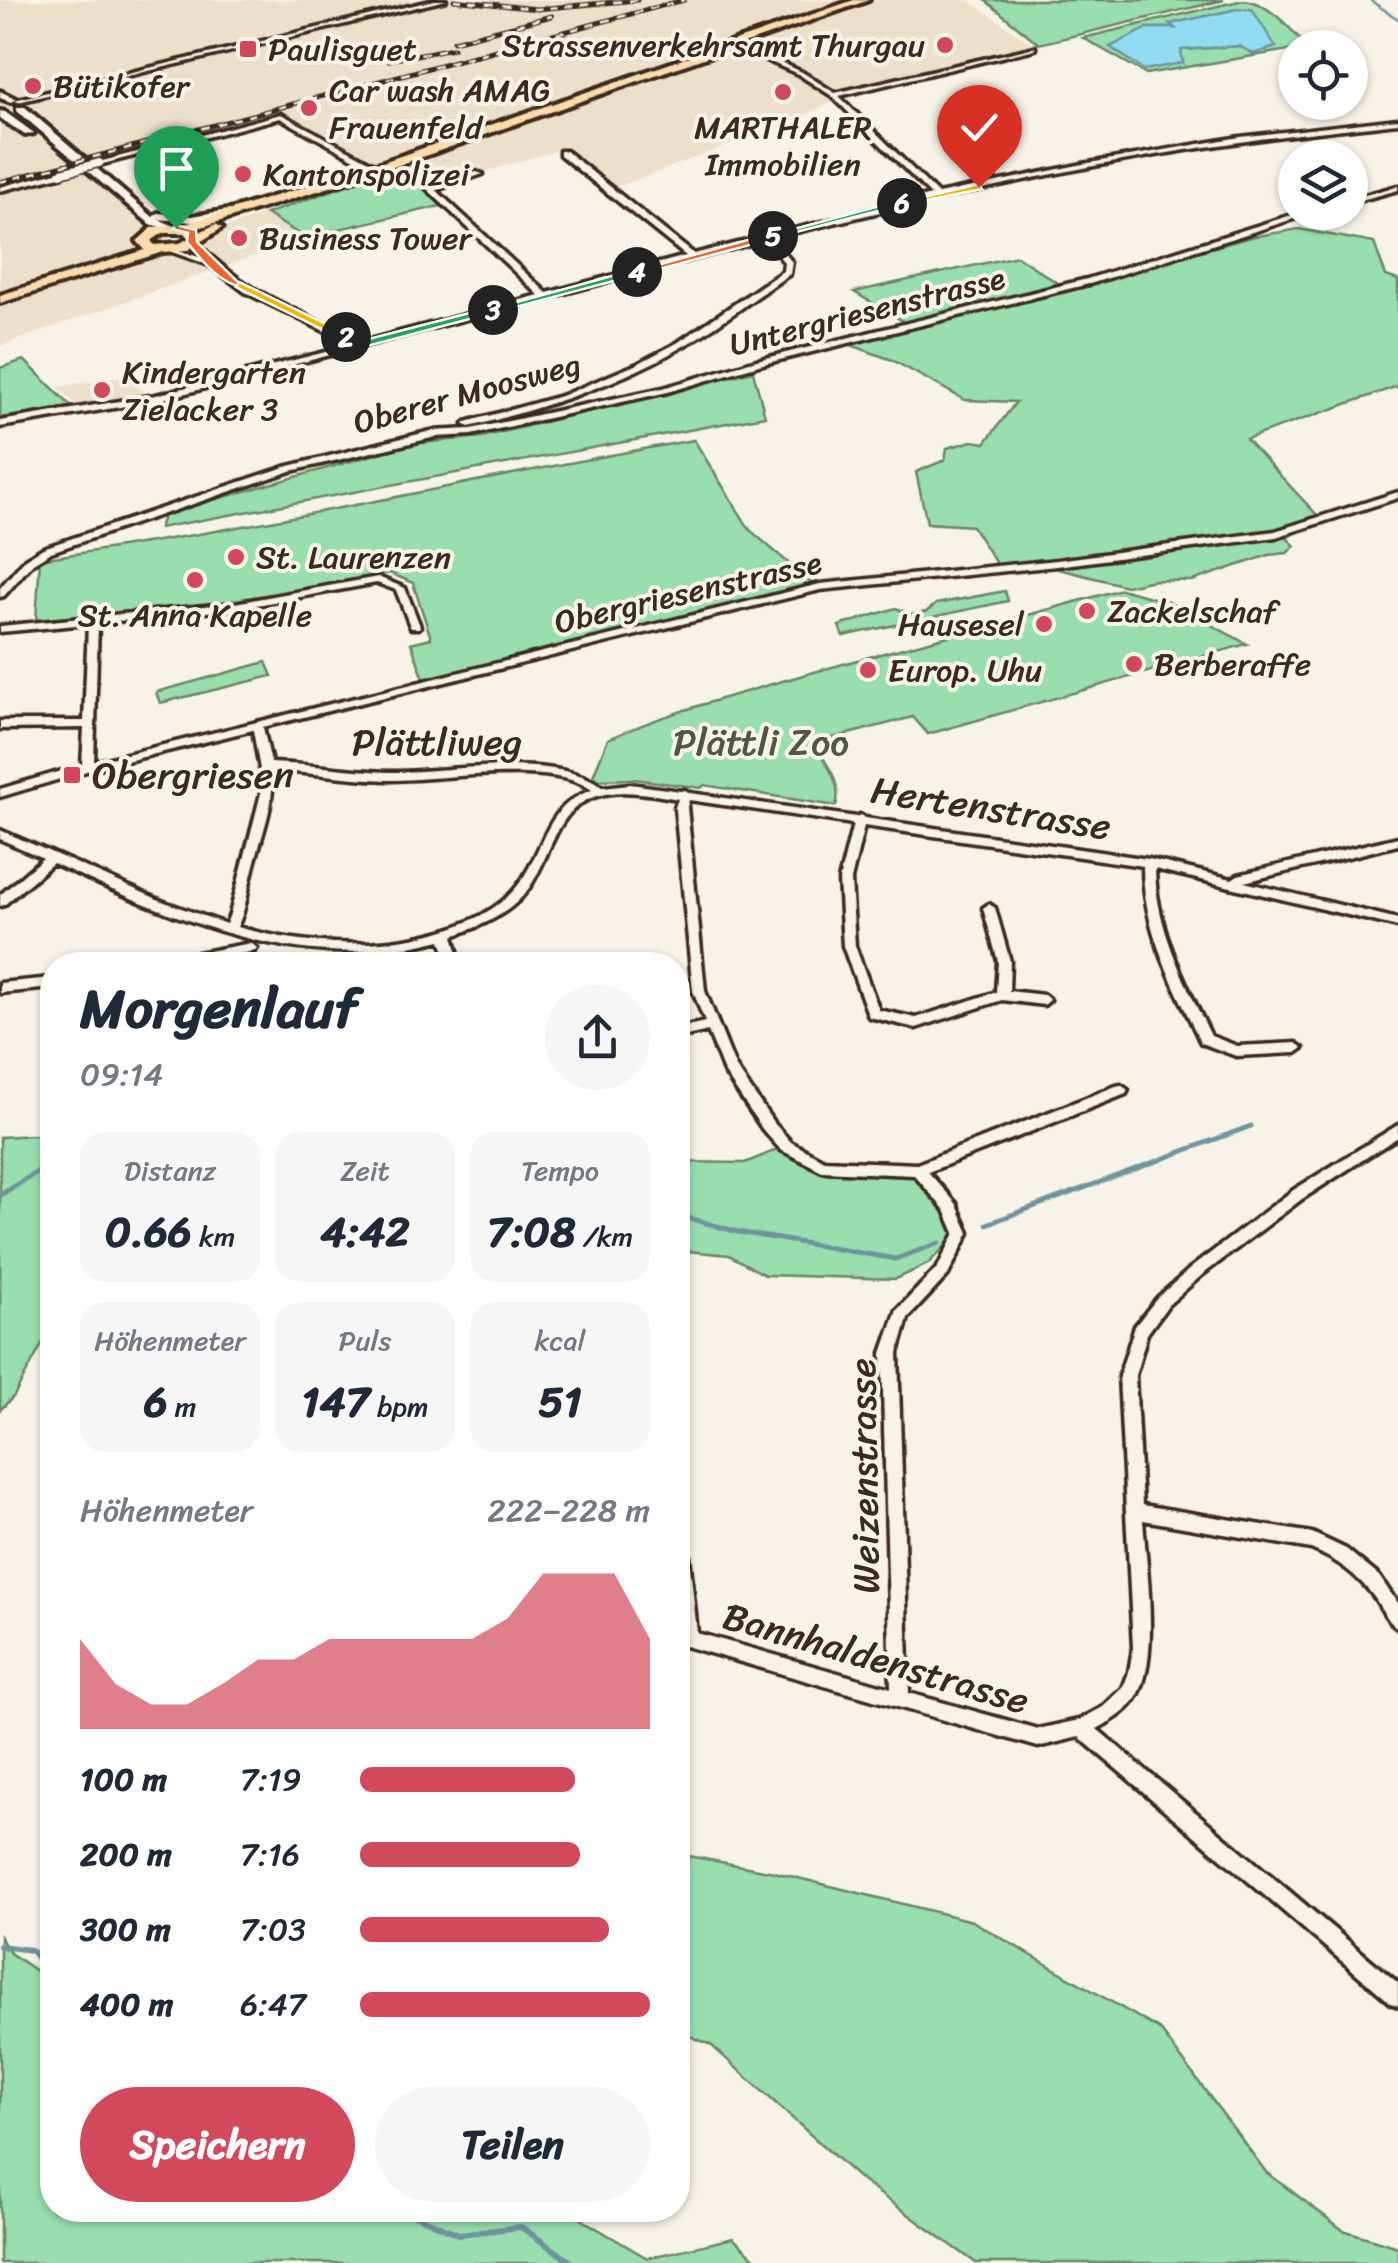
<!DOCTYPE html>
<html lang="de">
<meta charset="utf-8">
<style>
body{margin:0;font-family:Sriracha,sans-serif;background:#f6f6f7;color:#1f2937;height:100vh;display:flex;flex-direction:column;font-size:38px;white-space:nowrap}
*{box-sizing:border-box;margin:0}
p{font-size:32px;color:#747a83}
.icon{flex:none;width:55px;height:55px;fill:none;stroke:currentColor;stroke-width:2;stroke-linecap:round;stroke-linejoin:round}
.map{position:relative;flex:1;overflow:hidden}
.sheet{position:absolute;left:40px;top:952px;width:650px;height:1270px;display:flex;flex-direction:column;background:#fff;border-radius:40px;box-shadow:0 2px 8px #0004}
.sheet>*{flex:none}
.controls{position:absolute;left:1278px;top:30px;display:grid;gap:20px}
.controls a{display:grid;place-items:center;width:90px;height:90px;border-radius:50%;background:#fff;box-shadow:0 2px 8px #0004;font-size:50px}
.pin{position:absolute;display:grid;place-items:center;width:85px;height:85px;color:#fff;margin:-102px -42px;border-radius:50% 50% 50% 0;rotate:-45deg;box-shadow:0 0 10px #0007}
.pin .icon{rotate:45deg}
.km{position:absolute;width:50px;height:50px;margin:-25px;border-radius:50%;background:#222;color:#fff;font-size:28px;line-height:50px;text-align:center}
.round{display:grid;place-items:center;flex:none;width:105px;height:105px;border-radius:52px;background:#f6f6f7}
.headline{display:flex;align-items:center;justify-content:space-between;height:170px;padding:0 40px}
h1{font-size:55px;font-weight:800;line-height:75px}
.stats{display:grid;grid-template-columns:repeat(3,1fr);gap:15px;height:170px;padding:10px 40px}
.stats div{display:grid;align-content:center;border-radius:25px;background:#f6f6f7;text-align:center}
.stats b{font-size:42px;font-weight:800}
.stats small{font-size:28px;font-weight:400}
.stats p{font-size:28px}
.chart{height:280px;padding:20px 40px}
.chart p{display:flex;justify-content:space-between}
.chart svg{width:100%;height:180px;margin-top:10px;fill:#d1495b;opacity:.7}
.primary-button{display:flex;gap:20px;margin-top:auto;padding:20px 40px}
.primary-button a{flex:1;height:115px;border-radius:60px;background:#d1495b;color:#fff;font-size:40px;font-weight:800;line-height:115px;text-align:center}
.primary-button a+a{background:#f6f6f7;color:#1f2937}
ul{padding:0 40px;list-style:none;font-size:32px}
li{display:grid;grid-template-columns:160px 120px 1fr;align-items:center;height:75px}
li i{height:25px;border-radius:12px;background:#d1495b}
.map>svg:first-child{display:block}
</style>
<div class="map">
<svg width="1398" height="2263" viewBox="0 0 1398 2263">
<rect width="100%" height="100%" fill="#f7f3e8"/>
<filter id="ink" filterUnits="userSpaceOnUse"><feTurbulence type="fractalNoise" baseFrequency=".01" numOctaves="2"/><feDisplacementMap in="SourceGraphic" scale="20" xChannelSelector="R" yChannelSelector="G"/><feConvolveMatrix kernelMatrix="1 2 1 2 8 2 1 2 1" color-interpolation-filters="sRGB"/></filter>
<g filter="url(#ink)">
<g fill="#ede0cb">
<path d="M0,0H864L378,168L292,119L271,113L78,165L171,239L0,298Z"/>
<path d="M877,0H968L1036,46L829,95L834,101L792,121L625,184L611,187L565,148L436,186L413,161Z"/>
<path d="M265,214L304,238L0,346V305Z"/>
<path d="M127,375L151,399L82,411L58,387Z"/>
</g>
<g fill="#98dfad" stroke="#6a8466" stroke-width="2.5" fill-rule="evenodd">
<path d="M985,0H1224L1039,44Z"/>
<path d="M1243,0C1267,1 1292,30 1307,47L1146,74L1083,38ZM1237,9L1239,46L1180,50L1183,63L1148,28H1176L1171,24Z"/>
<path d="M411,162L433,186L424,189L441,206L304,237L266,214Z"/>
<path d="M1299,229L1374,243L1386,276L1398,280V386L1246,439L1318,516L1287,538L1295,546L1287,553L1269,555L1192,581L1154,580L1126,586L1035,563L997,565L972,526L927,523L916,472L945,460L947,448L972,441L985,443L1016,402L965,400L892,360L851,345L1057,290L906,323L854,292L1017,256L1065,288L1251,237Z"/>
<path d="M24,360L72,407L0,418V368Z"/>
<path d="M753,371L765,416L159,528L164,514L412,444L482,437Z"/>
<path d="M694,440L750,530L814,585L424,679L411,643L431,638L413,583L390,573L213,604L36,620L40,559C260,529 476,478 694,440Z"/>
<path d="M1121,589L1168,602L1247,644L928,734L913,717L814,743C825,763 843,781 836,806L704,785L701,788L634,779L600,780L593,776L608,739C655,718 703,704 752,690C874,653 999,625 1121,589Z"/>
<path d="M1005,591L1008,601L843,636L839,626L896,608L910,614L926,612L936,604Z"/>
<path d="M266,662L272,676L160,703L156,692Z"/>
<path d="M52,1134V1326L14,1396L0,1410V1137Z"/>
<path d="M786,1146L822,1165L918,1170L951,1207L961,1239L949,1242L928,1264L896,1279L765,1275L729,1255L678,1250V1162L745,1163Z"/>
<path d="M678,1854L774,1872L972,1921L1160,2030L1266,2172L1343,2230L1398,2247V2263H976L862,2181L711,2045L678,2031Z"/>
<path d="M0,1937L10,1953L52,1982V2210H566L647,2258L733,2238L760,2263H0Z"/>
</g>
<path fill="#91dbf3" stroke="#6f949e" stroke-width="2.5" d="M1237,9H1252L1276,47L1253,54L1239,46L1181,50L1183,63L1144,70L1110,47L1148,28H1175L1170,24Z"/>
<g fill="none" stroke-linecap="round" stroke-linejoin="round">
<path stroke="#6f949e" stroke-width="2.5" d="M1371,1L1398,19"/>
<g stroke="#6f949e" stroke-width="5">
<path d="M0,1195L52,1163"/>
<path d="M678,1215L738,1232L896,1259L939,1243"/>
<path d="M987,1224L1251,1126"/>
</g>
<g stroke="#6f949e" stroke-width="6">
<path d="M0,1946L31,1950L52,1974"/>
<path d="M403,2210L459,2234L521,2227L573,2263"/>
</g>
<g stroke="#3b2a1e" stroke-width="7">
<g id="street">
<path d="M435,0H446L18,102L14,100Z"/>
<path d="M736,43L802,72L835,93L1035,47V49L839,96L938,194L1083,164L1240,137L1398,119V123C1345,129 1292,134 1240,142C1082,164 926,200 772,238L792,262L790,274C754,298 718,327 680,348C613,387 544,407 469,427L464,424L466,422L561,396L635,365L677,343L783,271L784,262L765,240L156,401L0,427V421L156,395L353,345L245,292L209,265L167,250L171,248L202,258L189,244V240H195C242,293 301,311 362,342L539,295L427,189L476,172L483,174L436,190L547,293L686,256L560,155V151H566L694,254L931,195L832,96L798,74L734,46Z"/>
<path d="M281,114L382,168L375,170L280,118L99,165L95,163Z"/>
<path d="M61,171H64V175L0,191V187Z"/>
<path d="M1398,186V190L1350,203V199Z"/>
<path d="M1301,212H1315L1093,283L759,365L668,392L471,435L436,437L291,471L51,552L33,563L4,596L0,597V588L25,559L43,548L285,467L431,431L471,429L663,388L753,361L1087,279Z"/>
<path d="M1398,492V498L1276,537L1057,566L820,590L263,727L271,763C310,764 349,771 388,772C446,773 555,751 603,787L630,784L681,791L685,790L690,793L856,817L860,815L865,818L1149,859L1232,879L1238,875L1398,837V845L1244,882L1398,919V927L1155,869C1156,929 1185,982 1211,1036L1237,1046L1296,1043L1303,1048L1296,1053L1236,1056L1201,1043L1199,1039C1173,983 1143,929 1143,866L864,826L851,880L855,946L879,1010L916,1018L996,992L998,961L983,908L989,904L995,908L1010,961L1009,991L1044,995L1050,1000L1044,1005L1002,1000L916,1028L869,1017L843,946L839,880L853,824L689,800L687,807L705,991L735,1066L773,1122L791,1142L824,1160L917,1164L1116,1086L1121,1085L1128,1090L1126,1094L928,1172L956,1203L969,1233L948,1275L908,1318L898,1353L909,1693L1038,1729L1079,1720L1103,1707L1123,1688L1129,1672L1133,1648L1119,1376L1135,1326L1158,1297L1192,1267L1292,1191L1398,1125V1137L1302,1199L1202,1275L1168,1305L1147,1334L1135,1376L1142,1505L1312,1533L1346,1549L1379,1576L1398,1604V1628C1387,1622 1382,1608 1374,1597C1358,1575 1336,1559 1311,1549L1143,1520C1146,1565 1161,1663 1135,1700C1126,1713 1110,1722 1097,1729L1398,1983V2006L1391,2003L1079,1737L1038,1747L678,1644V1628H679L678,1518L684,1521L686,1526L697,1633L891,1688L882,1353L897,1310L938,1267L955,1233L945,1210L914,1175L822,1171L781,1150L763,1130L724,1072L708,1031L678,1038V1028L705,1022L693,991L675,807L678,799C648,794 614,786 585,801C553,818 548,865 526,892C508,915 479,927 453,936L461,965H449L441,940C302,977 177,920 53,863L4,905L0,906V895L43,858L0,839V830L162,901L226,924L230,914L261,793V775L253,730L90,770L0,797V789L82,765L84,728L0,729V721H84L88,624L0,632V626L235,603L378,577L405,588L420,626L419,628H411L410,626L396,590L377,583L235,609L98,623L94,762L820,584L1057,560L1275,531ZM272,771C310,772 349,779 387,780C438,781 552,760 592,790C544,806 545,849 519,884C480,936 380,948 320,942C292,940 264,934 237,927C246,910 247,891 252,873C260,838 275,807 272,771Z"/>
<path d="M251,943L257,948L255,951L185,965H154L160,960Z"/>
<path d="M52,978V988L0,993V983Z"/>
</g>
</g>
<g stroke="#3b2a1e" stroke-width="8">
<g id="secondary">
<path d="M0,91L16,99L11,102L0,98Z"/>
<path d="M17,107H25L153,217L158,213L192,216L228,210L234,213L192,222L158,219L177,227L171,230L150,224L17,111Z"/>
<path d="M0,111L5,112L34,133L25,135L0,118Z"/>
</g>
</g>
<g stroke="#3b2a1e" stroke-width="8">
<path id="primary" d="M854,0H869L382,171L195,229L198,233L216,224L222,228L188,250L163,252L0,303V295L145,250L137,241L153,227L182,225L374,165ZM163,233H185L189,238L180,243L155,245L151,241Z"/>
</g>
<use href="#street" fill="#f7f3e8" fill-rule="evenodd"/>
<use href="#secondary" fill="#f7f3e8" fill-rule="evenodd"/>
<use href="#primary" fill="#fcdcac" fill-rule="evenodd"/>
<g stroke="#3b2a1e" stroke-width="5">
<g id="rail">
<path d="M454,0L537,9L637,0"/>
<path d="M454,41L552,16"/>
<path d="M389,60L453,48"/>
<path d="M0,182L684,0"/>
</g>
</g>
<use href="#rail" stroke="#f7f3e8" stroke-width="2.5" stroke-dasharray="8" stroke-linecap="butt"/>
<g stroke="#3b2a1e" stroke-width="11" stroke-linecap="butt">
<path id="street-bridge" d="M61,173L99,163"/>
</g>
<use href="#street-bridge" stroke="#f7f3e8" stroke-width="8"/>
</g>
</g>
<path fill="#f0652b" stroke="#fff" stroke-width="2.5" d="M176,225L196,230L197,242L243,287C220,284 201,260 187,242L188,233L173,229Z"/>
<path fill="#f5b400" stroke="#fff" stroke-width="2.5" d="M239,282L349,335L351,337L342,339L236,287Z"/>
<path fill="#22a559" stroke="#fff" stroke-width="2.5" d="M493,307L496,312L360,348L341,337L346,334L361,341Z"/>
<path fill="#22a559" stroke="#fff" stroke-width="2.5" d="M637,269L640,274L493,313L488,310Z"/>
<path fill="#f0652b" stroke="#fff" stroke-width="2.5" d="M773,233L776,238L637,275L632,272Z"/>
<path fill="#22a559" stroke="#fff" stroke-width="2.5" d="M902,200L905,204L773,238L768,236Z"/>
<path fill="#f5b400" stroke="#fff" stroke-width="2.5" d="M979,184L982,189L902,205L898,203Z"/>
<g fill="#d1495b" stroke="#f7f3e8" stroke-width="4">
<circle cx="945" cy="45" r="10"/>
<rect x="238" y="39" width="20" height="20" rx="5"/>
<circle cx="33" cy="86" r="10"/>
<circle cx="783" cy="92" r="10"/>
<circle cx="309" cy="108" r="10"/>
<circle cx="243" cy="174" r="10"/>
<circle cx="239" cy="238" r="10"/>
<circle cx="102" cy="390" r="10"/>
<circle cx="236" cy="557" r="10"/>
<circle cx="195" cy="580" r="10"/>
<circle cx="1087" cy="611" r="10"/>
<circle cx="1044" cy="624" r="10"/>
<circle cx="1134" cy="664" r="10"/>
<circle cx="868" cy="670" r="10"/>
<rect x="62" y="765" width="20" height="20" rx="5"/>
</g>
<g text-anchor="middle" stroke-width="8" stroke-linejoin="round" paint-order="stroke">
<g font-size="32" fill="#3b2a1e" stroke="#f7f3e8" text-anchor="start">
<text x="925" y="56" text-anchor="end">Strassenverkehrsamt Thurgau</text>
<text x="268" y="60">Paulisguet</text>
<text x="53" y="97">Bütikofer</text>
<text x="329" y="101">Car wash AMAG<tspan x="329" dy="37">Frauenfeld</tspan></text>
<text x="783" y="138" text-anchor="middle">MARTHALER<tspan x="783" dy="37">Immobilien</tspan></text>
<text x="263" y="185">Kantonspolizei</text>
<text x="259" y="249">Business Tower</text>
<text x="122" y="383">Kindergarten<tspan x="122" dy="37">Zielacker 3</tspan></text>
<text x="256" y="568">St. Laurenzen</text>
<text x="1107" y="622">Zackelschaf</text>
<text x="195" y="626" text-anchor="middle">St. Anna Kapelle</text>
<text x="1024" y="635" text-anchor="end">Hausesel</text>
<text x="1154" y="675">Berberaffe</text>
<text x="888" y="681">Europ. Uhu</text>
</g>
<g font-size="32" fill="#3b2a1e" stroke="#f7f3e8">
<text transform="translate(867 311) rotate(-14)" y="11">Untergriesenstrasse</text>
<text transform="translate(467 393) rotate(-15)" y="11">Oberer Moosweg</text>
<text transform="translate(688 592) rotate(-13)" y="11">Obergriesenstrasse</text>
</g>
<g font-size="38" fill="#3b2a1e" stroke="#f7f3e8">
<text x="437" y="755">Plättliweg</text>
<text transform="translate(991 808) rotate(9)" y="13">Hertenstrasse</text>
<text transform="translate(864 1476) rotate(-91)" y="13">Weizenstrasse</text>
<text transform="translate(876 1658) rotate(16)" y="13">Bannhaldenstrasse</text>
</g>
<g font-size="38" fill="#525742" stroke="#f7f3e8">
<text x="761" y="755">Plättli Zoo</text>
</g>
<g font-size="38" fill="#3b2a1e" stroke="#f7f3e8" text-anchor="start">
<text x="92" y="788">Obergriesen</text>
</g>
</g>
</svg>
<div class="controls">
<a><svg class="icon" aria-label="locate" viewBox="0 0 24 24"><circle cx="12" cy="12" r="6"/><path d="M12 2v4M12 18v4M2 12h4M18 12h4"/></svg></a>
<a><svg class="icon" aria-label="layers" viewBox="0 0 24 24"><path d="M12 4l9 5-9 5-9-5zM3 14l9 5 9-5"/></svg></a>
</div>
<div class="pin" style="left:176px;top:228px;background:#1e9e55"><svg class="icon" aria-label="arrive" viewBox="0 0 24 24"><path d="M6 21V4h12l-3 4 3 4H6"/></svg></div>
<div class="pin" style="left:979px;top:187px;background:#d93025"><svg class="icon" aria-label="check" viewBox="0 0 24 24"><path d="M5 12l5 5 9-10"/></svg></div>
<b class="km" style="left:346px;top:337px">2</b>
<b class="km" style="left:493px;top:310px">3</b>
<b class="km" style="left:637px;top:272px">4</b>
<b class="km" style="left:773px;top:236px">5</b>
<b class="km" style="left:902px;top:203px">6</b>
<section class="sheet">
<div class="headline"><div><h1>Morgenlauf</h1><p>09:14</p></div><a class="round"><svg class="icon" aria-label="share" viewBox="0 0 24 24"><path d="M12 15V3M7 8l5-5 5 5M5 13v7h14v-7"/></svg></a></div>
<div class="stats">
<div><p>Distanz</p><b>0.66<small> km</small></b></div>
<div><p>Zeit</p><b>4:42</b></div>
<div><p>Tempo</p><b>7:08<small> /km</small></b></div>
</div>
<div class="stats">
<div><p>Höhenmeter</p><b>6<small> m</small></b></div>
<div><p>Puls</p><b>147<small> bpm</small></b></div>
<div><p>kcal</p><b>51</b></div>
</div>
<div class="chart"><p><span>Höhenmeter</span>222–228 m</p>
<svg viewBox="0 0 160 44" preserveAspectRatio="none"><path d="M0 44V22L10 33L20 38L30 38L40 33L50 27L60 27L70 22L80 22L90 22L100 22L110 22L120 17L130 6L140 6L150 6L160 22V44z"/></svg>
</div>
<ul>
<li><b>100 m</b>7:19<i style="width:74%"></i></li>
<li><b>200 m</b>7:16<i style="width:76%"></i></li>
<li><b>300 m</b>7:03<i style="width:86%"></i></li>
<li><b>400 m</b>6:47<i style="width:100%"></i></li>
</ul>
<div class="primary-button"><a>Speichern</a><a>Teilen</a></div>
</section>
</div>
